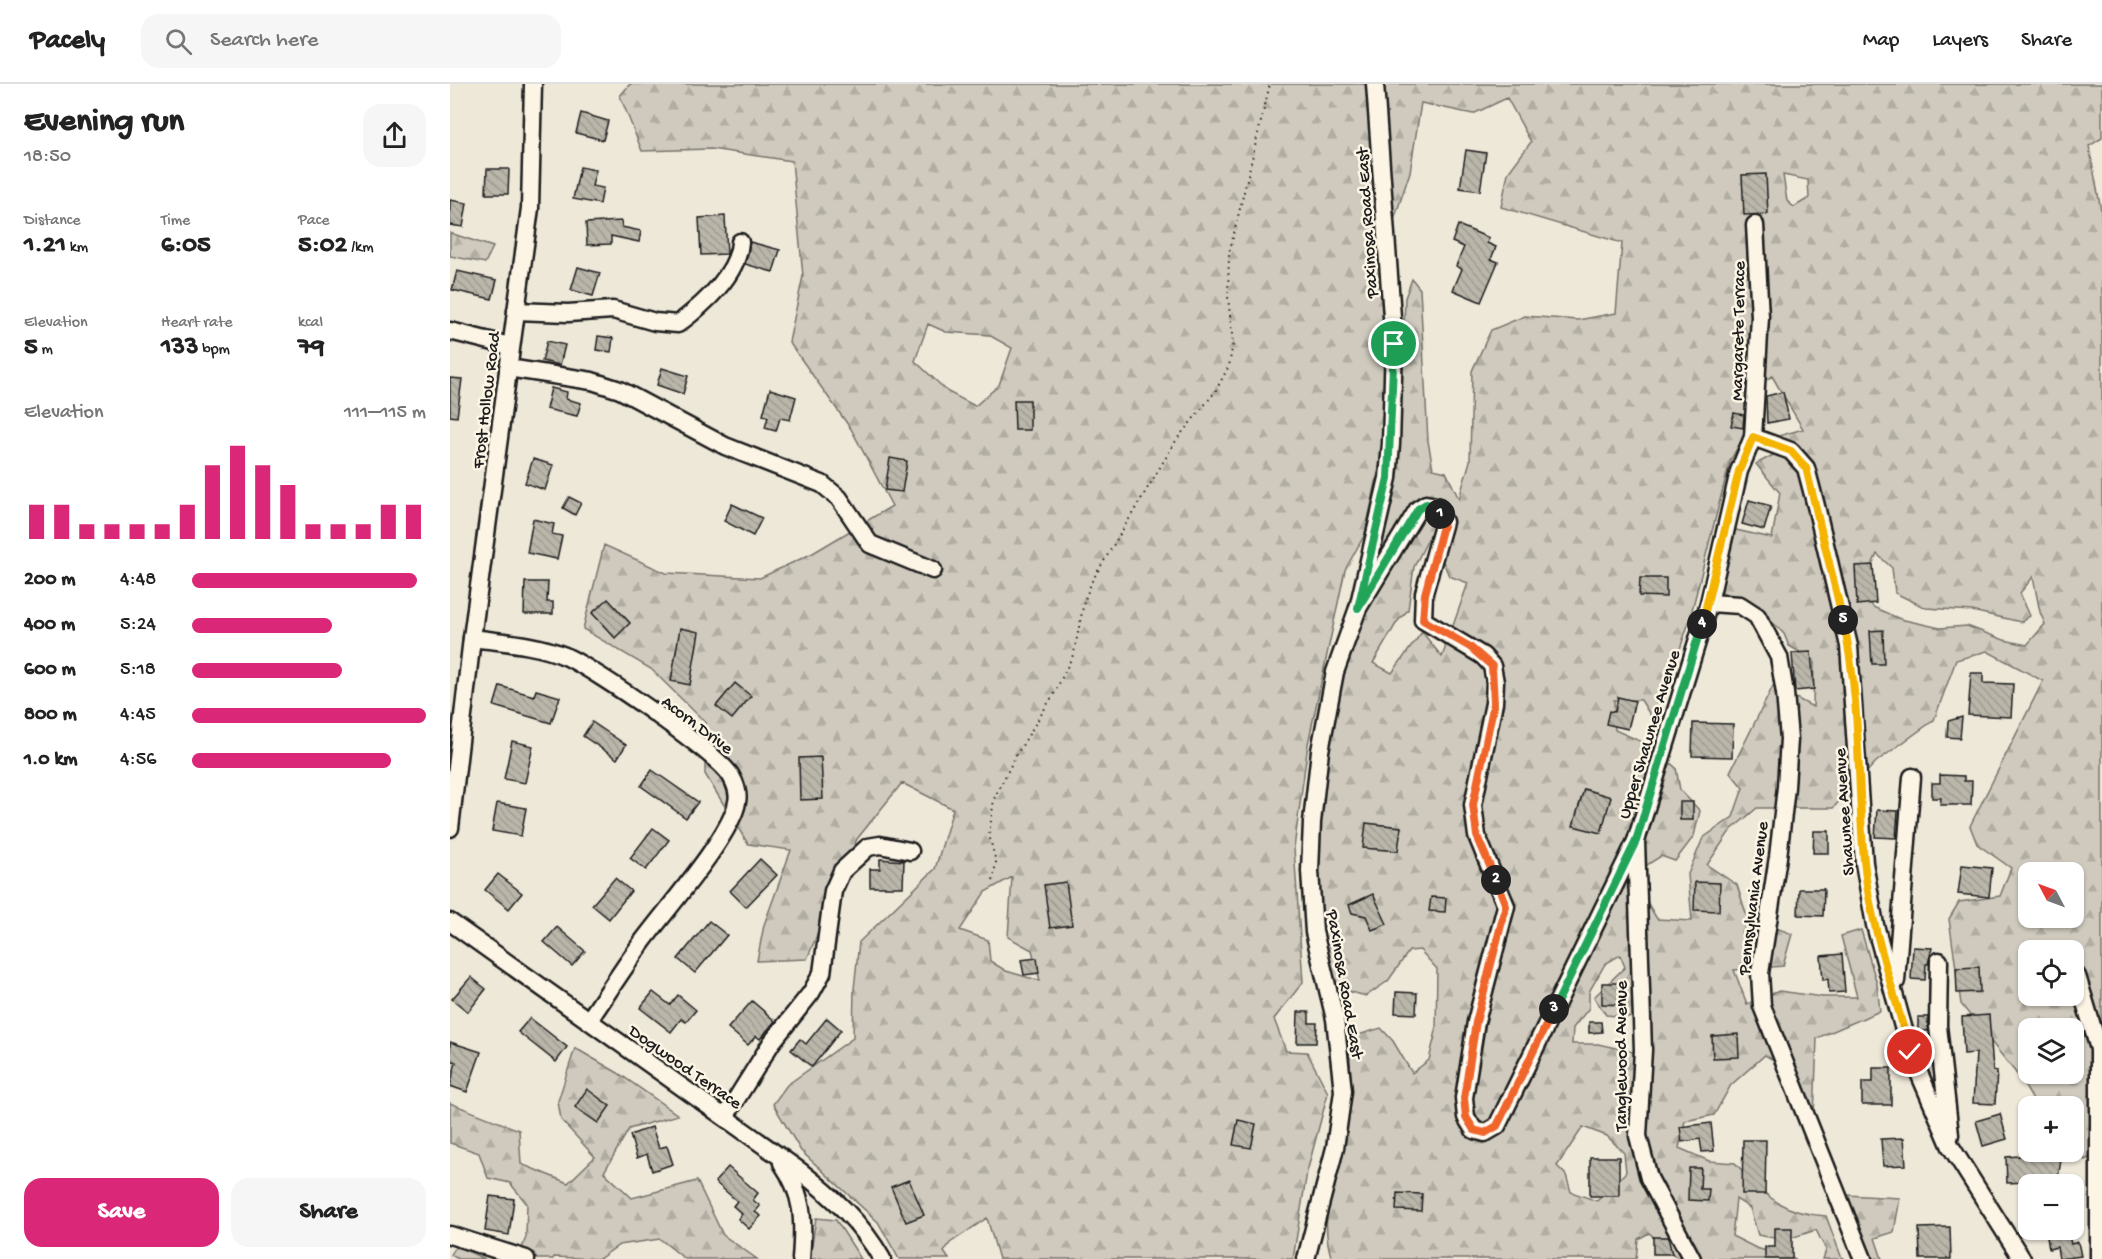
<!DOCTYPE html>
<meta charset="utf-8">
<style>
body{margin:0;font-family:"Gochi Hand",sans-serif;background:#f6f6f6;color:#222;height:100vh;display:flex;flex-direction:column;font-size:22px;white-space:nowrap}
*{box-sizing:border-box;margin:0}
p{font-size:20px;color:#767676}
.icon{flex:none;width:33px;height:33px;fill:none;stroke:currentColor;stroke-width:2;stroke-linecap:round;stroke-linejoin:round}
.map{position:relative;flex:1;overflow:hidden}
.panel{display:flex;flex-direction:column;background:#fff;width:450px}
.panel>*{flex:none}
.needle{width:39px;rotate:311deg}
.tools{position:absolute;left:1568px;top:778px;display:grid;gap:12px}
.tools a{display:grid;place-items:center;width:66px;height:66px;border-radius:12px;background:#fff;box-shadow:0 2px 4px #0004;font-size:30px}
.pin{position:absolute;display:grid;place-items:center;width:51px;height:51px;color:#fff;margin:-26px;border:3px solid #fff;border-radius:50%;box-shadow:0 2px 6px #0007}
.km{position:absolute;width:30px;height:30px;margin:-15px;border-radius:50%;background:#222;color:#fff;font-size:16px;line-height:30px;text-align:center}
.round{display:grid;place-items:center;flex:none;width:63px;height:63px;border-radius:18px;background:#f6f6f6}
.summary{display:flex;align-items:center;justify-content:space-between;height:102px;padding:0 24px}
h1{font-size:33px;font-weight:700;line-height:45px}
.stats{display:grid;grid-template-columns:repeat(3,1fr);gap:9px;height:102px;padding:6px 24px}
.stats div{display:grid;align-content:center}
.stats b{font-size:26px;font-weight:700}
.stats small{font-size:16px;font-weight:400}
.stats p{font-size:16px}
.chart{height:168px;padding:12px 24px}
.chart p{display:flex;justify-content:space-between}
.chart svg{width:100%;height:108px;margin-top:6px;stroke:#db2777;stroke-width:6}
.action{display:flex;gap:12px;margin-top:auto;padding:12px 24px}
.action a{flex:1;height:69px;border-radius:18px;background:#db2777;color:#fff;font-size:24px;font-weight:700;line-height:69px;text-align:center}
.action a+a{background:#f6f6f6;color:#222}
ul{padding:0 24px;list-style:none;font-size:20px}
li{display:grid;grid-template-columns:96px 72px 1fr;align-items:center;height:45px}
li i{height:15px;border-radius:8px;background:#db2777}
header{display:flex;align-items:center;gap:36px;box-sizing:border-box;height:84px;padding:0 30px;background:#fff;border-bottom:2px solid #e0e0e0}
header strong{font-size:28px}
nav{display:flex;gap:33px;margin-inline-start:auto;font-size:21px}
.search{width:420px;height:54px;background:#f6f6f6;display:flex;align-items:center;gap:15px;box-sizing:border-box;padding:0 21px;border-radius:18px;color:#767676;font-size:22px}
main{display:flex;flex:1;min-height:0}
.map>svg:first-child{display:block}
</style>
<header>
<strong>Pacely</strong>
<div class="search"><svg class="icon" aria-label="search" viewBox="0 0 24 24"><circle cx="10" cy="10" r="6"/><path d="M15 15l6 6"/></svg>Search here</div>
<nav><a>Map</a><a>Layers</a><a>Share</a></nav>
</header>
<main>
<section class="panel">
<div class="summary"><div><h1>Evening run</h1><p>18:50</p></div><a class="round"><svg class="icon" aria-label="share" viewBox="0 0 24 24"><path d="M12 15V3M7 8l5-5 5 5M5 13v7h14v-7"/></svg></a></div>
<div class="stats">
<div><p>Distance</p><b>1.21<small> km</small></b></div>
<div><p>Time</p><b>6:05</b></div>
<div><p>Pace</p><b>5:02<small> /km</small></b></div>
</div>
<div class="stats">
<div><p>Elevation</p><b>5<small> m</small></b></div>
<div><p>Heart rate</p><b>133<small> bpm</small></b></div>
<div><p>kcal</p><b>79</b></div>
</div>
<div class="chart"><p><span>Elevation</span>111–115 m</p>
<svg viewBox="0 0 160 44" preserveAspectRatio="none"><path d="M5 44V30M15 44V30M25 44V38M35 44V38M45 44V38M55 44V38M65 44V30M75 44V14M85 44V6M95 44V14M105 44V22M115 44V38M125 44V38M135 44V38M145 44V30M155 44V30"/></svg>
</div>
<ul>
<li><b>200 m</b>4:48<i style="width:96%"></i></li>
<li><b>400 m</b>5:24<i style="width:60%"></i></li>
<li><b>600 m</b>5:18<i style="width:64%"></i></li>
<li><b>800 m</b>4:45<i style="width:100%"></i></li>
<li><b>1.0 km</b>4:56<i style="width:85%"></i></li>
</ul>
<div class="action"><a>Save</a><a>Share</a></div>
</section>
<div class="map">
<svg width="1652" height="1175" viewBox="0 0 1652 1175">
<defs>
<pattern id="forest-firs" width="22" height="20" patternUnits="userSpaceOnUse" patternTransform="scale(1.5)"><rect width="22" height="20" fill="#cfcabd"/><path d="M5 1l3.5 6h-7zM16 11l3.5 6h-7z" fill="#b1ada2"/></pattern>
<pattern id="building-back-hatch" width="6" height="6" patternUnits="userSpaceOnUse" patternTransform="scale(1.5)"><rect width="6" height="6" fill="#bab6aa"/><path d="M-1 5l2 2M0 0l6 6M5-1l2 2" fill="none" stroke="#9f9c92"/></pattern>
</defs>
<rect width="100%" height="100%" fill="#eee8d9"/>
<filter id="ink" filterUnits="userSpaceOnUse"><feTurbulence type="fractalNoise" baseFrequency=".0167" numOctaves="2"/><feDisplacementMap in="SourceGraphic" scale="12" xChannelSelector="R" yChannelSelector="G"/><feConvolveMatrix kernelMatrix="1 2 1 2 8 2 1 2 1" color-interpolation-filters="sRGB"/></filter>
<g filter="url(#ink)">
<g fill="url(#forest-firs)" stroke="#76736c" stroke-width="1.5" fill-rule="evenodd">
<path d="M180,0H1652V54L1639,62L1651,126L1652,149V1067L1635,1076L1623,1063V1023H1587L1570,994L1511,920L1499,835L1509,818L1550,812L1561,784L1527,760L1520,742L1593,597L1537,567L1506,576L1484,636L1426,678L1383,724H1307L1280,747L1257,781L1287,801L1297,833L1342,850L1333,882L1284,886L1297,920L1329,907L1373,913H1407L1391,852L1411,846L1427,900L1430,927L1367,954L1364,1033L1325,977L1315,971L1281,1001L1264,1031L1235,1037L1229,1064L1259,1077L1285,1079C1317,1112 1329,1129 1376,1132L1391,1172L1395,1175H1373L1376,1166L1366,1146L1335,1156L1308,1151L1300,1124L1286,1115L1282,1152L1306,1164L1346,1175H1229L1199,1149L1188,1155L1186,1175H882C865,1127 892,1072 898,1024C902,1000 901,978 898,954L931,944L943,957L962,989L979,976L986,947L987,885L970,866L959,867L938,897L916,912L890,905L875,876L867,840L869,744L879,637L933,434L950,347L955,214L962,195L970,205L978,357L983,385L996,388L1009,415L1020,377L1022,287L1041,246L1075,232L1128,236L1166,229L1172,159L1051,123L1058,89L1081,58L1057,14L1023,30L971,19L960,88L944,136L931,146L938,241L932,370L915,450L895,486L858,660L844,764L853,898L824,935L836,967L857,968L878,1009L857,1088L843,1175H549L537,1134L500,1159L494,1168L499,1175H449L428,1138L351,1067L323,1020L337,1001L403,954L404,905L409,858L485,785L503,725L452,699L407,755L357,875L307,877L314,841L341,766L298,760L255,690V638L201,585L133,545L154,461L216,489L310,494L363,469L442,422L401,345L339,258L353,192L342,77L261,65L192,67L170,12ZM1333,91L1358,96L1359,114L1344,123L1337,117ZM478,240L496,248L539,251L562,264L549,301L525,322L498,308L465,277ZM1322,292L1353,345L1325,353L1327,369L1306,380L1330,409L1322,454L1281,445L1269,507L1304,520L1334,550L1339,562L1364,576L1363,623L1323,602L1280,688L1293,704L1283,733L1253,754L1238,790L1242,837L1207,835L1181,791L1211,772L1225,777L1244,752L1250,727L1230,706L1226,684L1201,662L1165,646L1164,616H1191L1205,639L1239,538L1280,377L1295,350L1301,305ZM981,449L999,492L1018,499L992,573L972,548L942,589L923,579L947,538L958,526L964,483ZM1427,470L1442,484L1445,509L1476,524L1522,527L1571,538L1580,532L1570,509L1583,493L1590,528L1595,540L1577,561L1554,556L1517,542L1490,544L1450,535L1423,523L1412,503ZM1578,789H1623V834H1578ZM562,793L558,853L582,866L590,897L556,887L540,877L538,856L510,846L535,808ZM1578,867H1623V912H1578ZM1170,871L1175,883L1144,913L1156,931L1187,934L1195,950L1183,968L1148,960H1122L1123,944L1139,924V908L1155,880ZM1578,945H1623V990H1578ZM1133,1043L1157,1052L1174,1069L1176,1088L1147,1117L1121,1108L1116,1091L1107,1082Z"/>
<path d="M0,149L43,163L35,179L0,172Z"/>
<path d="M125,964L168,989L228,1031L179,1045L154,1088L182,1114L247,1097L273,1151L307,1175H235L210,1155L169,1161L149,1175L104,1173L103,1175H68L76,1153L77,1120L60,1099L38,1094L29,1069L0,1059V1019L69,1046L71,1080L118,1099L145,1073L111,1036L108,1017Z"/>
<path d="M1396,1111L1450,1114L1444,1148L1425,1154L1432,1175H1408Z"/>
<path d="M366,1134L386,1136L411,1175H360Z"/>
<path d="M6,1162L35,1175H8L1,1171Z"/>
</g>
<g fill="url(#building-back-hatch)" stroke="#1c1c1c" stroke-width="1.5">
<path d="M131,29L158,37L153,56L126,49Z"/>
<path d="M1016,66L1036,69L1030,107L1010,104Z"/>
<path d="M130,83L146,86L142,102L153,104L150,120L123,115Z"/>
<path d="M37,85H59L58,110H36Z"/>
<path d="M1316,90L1318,130L1294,131L1292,91Z"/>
<path d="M0,116L17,119L13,143L0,141Z"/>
<path d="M275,132L277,170L251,171L249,134Z"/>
<path d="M171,137L172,143L191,147L189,158L161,152V160L137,161L136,139Z"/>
<path d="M1008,141L1039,154L1037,159L1046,163L1041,175L1048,178L1031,218L1003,206L1012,185L1006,182L1014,163L1002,158Z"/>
<path d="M300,158L330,166L323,188L295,180Z"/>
<path d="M128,183L150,189L143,212L121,206Z"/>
<path d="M7,187L47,196L42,215L2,206Z"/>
<path d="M148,252L163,254L161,268L146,266Z"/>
<path d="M97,257L115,261L110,281L92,277Z"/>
<path d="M212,284L238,292L233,310L207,301Z"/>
<path d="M0,294L12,295L7,333L0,332Z"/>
<path d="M101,304L117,308L116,315L131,319L127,332L96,325Z"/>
<path d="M320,305L346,313L340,336L330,334L326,347L315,344L318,333L313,331Z"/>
<path d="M1333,308L1339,335L1317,339L1316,312Z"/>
<path d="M564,316H580V346H565Z"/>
<path d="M1284,329L1294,331L1293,344L1281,342Z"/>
<path d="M440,374L457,377L452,408L435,406Z"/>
<path d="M83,375L103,381L95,406L75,399Z"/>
<path d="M119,413L131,419L125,431L113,424Z"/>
<path d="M1299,416L1321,422L1314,446L1292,440Z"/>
<path d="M282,420L312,434L303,452L274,437Z"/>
<path d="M83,435L104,440L102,450L112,452L107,475L77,469Z"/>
<path d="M1423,481L1426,519L1407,521L1405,482Z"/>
<path d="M1190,494H1216V513L1189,512Z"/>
<path d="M75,498H98L97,518H103V530H74Z"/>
<path d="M158,515L180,539L165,554L142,529Z"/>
<path d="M230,544L249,548L240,601L221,597Z"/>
<path d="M1433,546L1434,580H1422L1420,547Z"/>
<path d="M1361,568L1364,605L1345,607L1342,569Z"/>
<path d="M1521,589H1533V599L1563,600L1561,633L1518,631Z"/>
<path d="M285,599L301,612L282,635L266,622Z"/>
<path d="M50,602L84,612L86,606L110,613L101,639L44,622Z"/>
<path d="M1168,613L1185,617L1178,645L1156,640L1159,627L1165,628Z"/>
<path d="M1512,633L1510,654L1497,653L1498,637Z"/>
<path d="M142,638L176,661L167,675L133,652Z"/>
<path d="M1243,639L1283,640L1282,673L1242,672Z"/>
<path d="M62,657L83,662L75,699L54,695Z"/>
<path d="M371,673L373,715L350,716L349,674Z"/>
<path d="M202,686L248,718L236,734L191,702Z"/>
<path d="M1490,691L1514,692V697H1522L1521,721H1490L1491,714H1482V699H1490Z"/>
<path d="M1134,705L1161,713L1151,749L1123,742Z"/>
<rect x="1230" y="718" width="13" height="18"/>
<path d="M47,719L76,724L71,752L42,747Z"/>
<path d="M1427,726L1448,727L1446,754L1425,753Z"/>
<path d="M916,739L951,743L948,767L913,764Z"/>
<path d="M203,744L219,756L196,786L180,774Z"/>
<path d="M1364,747H1379V769H1363Z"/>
<path d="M310,775L327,791L296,823L280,807Z"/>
<path d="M430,775L454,777L453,803H420V785H430Z"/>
<path d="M1512,781L1542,784L1539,813L1508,810Z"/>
<path d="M48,790L72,809L59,825L35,806Z"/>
<path d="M165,794L181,807L159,835L142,821Z"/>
<path d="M616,798L622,841L600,844L594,801Z"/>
<path d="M1245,798L1270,799L1269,827L1244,826Z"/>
<path d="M1349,805H1374L1373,832L1348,831Z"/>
<path d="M923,810L937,840L922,846L916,832L902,829L899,821Z"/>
<path d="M981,813L996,814L995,828L979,827Z"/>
<path d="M259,837L277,851L245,889L228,875Z"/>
<path d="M107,843L135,867L122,882L94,858Z"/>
<path d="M1463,863L1482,864L1478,880H1476L1475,896L1461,895Z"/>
<path d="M1392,870L1395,908L1379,909L1378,895L1373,896L1371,872Z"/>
<path d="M587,874L589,889L574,891L571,876Z"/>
<path d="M1529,883L1530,908L1507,909L1506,884Z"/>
<path d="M21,893L36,905L18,928L2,915Z"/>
<path d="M1152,899H1171V921L1152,920Z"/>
<path d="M203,908L220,921L228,911L246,926L236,938L231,935L221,948L190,924Z"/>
<path d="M946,908L967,909L966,930L945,929Z"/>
<path d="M302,917L325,937L310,955L306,952L298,961L278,944Z"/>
<path d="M848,928H859V939H867L866,959H847Z"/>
<path d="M1539,931L1543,986L1547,987L1545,1020L1523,1019L1526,969L1514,970L1512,933Z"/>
<rect x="1468" y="933" width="10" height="14"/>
<path d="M80,934L117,963L106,978L68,948Z"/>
<path d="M377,934L391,946L362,983L341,966L350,955L356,960Z"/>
<path d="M1139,938H1151L1152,948L1139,949Z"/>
<path d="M1288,950L1289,973L1263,974L1262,952Z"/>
<path d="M0,958L31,968L17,1008L0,1002L6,978L0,976Z"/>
<path d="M1423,984H1441V1021H1412V998H1423Z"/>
<path d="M137,1005L160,1022L148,1039L125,1023Z"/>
<path d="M1550,1030L1557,1055L1533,1062L1526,1037Z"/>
<path d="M788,1036L806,1040L801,1064L783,1061Z"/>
<path d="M1261,1039L1264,1067L1252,1068L1250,1055L1232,1058L1230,1043Z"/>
<path d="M202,1043L209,1064L217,1062L223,1080L202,1087L197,1070L187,1074L180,1051Z"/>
<path d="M1454,1054L1456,1081L1433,1082L1431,1055Z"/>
<path d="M1293,1056H1316L1315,1110H1292Z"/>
<path d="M1584,1071L1611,1076L1607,1100L1584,1097L1583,1091H1578V1098L1557,1099L1556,1073Z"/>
<rect x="1140" y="1073" width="29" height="39"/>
<path d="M278,1083L308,1109L303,1116L310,1122L305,1128L311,1132L299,1145L288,1135L292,1130L283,1122L287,1117L265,1098Z"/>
<path d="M1239,1084H1251L1250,1105H1259L1258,1117L1238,1116Z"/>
<path d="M459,1096L474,1131L456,1138L441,1103Z"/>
<path d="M947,1109L972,1110L971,1127L946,1126Z"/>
<path d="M40,1112L64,1115L59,1151L35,1147Z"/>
<path d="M1500,1143L1501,1175H1470L1469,1144Z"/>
<path d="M1325,1144H1342V1175H1315V1163H1325Z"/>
<path d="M1618,1148L1621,1160L1628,1158L1631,1172L1609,1175L1607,1163L1599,1165L1597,1153Z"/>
<path d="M1203,1153H1218L1222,1170H1203Z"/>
</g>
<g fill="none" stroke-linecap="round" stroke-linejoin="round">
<g stroke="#1c1c1c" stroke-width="21">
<g id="minor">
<path d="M66,227L118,229L163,226L205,238L228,240C253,221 288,191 290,158"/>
<path d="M0,247L60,262"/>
<path d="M58,284L142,297L170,306L275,362L372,400L389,414L420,460L483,486"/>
<path d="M1303,353L1341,367L1356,384L1366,422L1399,562L1414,779L1425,841L1460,968L1501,1063L1572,1175"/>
<path d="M1259,519L1290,521L1307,532L1329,573L1335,609L1339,655L1336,703L1328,773L1310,889L1312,922L1413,1175"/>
<path d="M908,524L968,425L976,420L987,422L994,438L974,509L973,536L1033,572L1042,582L1045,598L1044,619L1023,721L1027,752L1056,822L1026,938L1014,1014L1016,1033L1024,1046L1035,1049L1047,1042L1186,757L1259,519L1289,387L1303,353L1310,233L1305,141"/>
<path d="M22,554C52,558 86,560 115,572C144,585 266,668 281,692C285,699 289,710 287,718C282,751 215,827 193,857C174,883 157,910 139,936"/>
<path d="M0,744L22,554L80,124L83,0"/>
<path d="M1186,757L1193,966L1188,1052L1199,1094L1242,1175"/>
<path d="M0,838L350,1087C383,1113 411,1138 432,1175"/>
<path d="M1489,877L1488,942L1500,1051"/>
<path d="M1627,892L1649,965V1175"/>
<path d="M1446,897L1462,693"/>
<path d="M275,1033L322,958L361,909L372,889L383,807L392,787L418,763L430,761L460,767"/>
<path d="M332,1079C354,1111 354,1137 351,1175"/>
<path d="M0,1151L76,1175"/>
<path d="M856,1175L885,1064L893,1007L885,935L864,848L860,787L862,738L870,667L885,588L908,524L938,394L941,360L944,260L925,0"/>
</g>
</g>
<path stroke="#1c1c1c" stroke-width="2" stroke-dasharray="1.5 4.5" stroke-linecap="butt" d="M543,797L546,778L539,751L544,715L565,673L605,608L624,569L634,518L642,497L727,355L765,308L779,282L783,259L778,213L779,170L820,0"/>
<use href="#minor" stroke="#fcf5e5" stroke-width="16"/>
</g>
</g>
<g fill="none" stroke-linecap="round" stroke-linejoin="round" filter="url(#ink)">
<g stroke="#fff" stroke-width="12">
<path id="split-1" d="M944,260L938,394L908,524L968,425L976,420L987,422L990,430"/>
</g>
<g stroke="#fff" stroke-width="12">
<path id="split-2" d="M990,430L994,438L975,510L973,536L1020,563L1042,582L1044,619L1023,721L1027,752L1046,796"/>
</g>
<g stroke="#fff" stroke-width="12">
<path id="split-3" d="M1046,796L1056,822L1026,938L1014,1014L1016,1033L1024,1046L1035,1049L1047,1042L1104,925"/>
</g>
<g stroke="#fff" stroke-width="12">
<path id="split-4" d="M1104,925L1186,757L1252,540"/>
</g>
<g stroke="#fff" stroke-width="12">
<path id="split-5" d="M1252,540L1289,387L1303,353L1341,367L1356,384L1393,536"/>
</g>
<g stroke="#fff" stroke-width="12">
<path id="split-6" d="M1393,536C1411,615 1407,697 1414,777C1420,842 1444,906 1460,968"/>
</g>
<use href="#split-1" stroke="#22a559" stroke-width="8"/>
<use href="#split-2" stroke="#f0652b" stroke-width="8"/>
<use href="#split-3" stroke="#f0652b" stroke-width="8"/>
<use href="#split-4" stroke="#22a559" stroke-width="8"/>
<use href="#split-5" stroke="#f5b400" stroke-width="8"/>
<use href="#split-6" stroke="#f5b400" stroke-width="8"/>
</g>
<g text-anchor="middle" stroke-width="5" stroke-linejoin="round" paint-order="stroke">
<g font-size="18" fill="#1c1c1c" stroke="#fcf5e5">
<text transform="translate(916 139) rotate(-94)" y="6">Paxinosa Road East</text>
<text transform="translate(1287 247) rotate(-89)" y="6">Margarete Terrace</text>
<text transform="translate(35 316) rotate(-83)" y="6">Frost Hollow Road</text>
<text transform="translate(248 640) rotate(37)" y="6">Acorn Drive</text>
<text transform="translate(1198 650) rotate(-73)" y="6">Upper Shawnee Avenue</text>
<text transform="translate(1393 728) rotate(-94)" y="6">Shawnee Avenue</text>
<text transform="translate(1302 814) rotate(-83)" y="6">Pennsylvania Avenue</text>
<text transform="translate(896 900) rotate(80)" y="6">Paxinosa Road East</text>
<text transform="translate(1170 972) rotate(-90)" y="6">Tanglewood Avenue</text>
<text transform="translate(236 982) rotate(35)" y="6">Dogwood Terrace</text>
</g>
</g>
</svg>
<div class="tools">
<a><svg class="needle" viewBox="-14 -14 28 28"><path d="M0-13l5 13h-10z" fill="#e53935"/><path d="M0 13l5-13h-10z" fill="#767676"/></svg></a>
<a><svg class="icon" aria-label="locate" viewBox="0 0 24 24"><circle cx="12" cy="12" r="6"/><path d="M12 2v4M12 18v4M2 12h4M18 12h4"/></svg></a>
<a><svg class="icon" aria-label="layers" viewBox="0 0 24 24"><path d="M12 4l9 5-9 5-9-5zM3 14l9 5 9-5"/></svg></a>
<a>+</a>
<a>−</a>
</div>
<div class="pin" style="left:944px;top:260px;background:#1e9e55"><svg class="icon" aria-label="arrive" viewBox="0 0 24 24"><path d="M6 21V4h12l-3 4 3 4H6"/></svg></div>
<div class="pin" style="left:1460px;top:968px;background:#d93025"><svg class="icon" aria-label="check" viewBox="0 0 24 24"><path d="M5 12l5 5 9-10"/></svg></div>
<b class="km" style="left:990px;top:430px">1</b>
<b class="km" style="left:1046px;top:796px">2</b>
<b class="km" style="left:1104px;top:925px">3</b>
<b class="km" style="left:1252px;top:540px">4</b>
<b class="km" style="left:1393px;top:536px">5</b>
</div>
</main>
